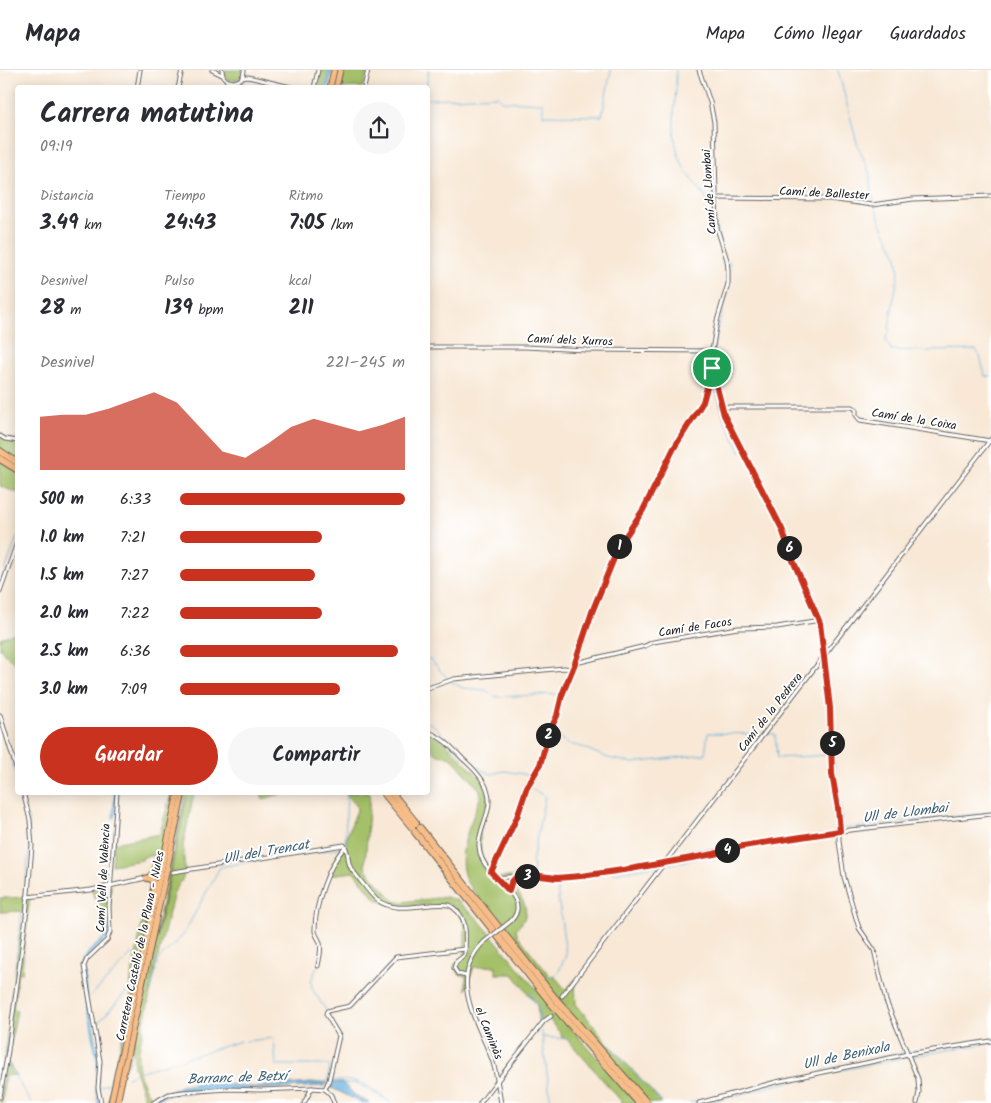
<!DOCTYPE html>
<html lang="es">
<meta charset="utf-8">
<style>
body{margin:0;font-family:Kalam,sans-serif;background:#f7f7f7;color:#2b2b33;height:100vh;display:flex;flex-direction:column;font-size:19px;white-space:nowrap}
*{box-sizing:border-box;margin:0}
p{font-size:16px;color:#7c7c81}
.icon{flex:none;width:28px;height:28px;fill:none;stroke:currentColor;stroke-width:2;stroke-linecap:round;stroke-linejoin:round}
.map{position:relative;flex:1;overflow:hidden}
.side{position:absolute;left:15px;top:15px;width:415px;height:710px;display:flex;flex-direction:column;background:#fff;border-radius:5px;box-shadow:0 2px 12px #0003}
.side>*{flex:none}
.pin{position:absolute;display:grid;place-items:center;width:42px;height:42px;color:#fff;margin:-21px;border:2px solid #fff;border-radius:50%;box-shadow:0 1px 5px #0007}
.km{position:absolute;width:25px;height:25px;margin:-12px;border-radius:50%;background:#222;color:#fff;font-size:14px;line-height:25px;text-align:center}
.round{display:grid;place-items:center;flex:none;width:52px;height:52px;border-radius:26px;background:#f7f7f7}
.headline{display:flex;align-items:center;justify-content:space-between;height:85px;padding:0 25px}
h1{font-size:28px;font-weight:600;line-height:38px}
.figures{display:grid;grid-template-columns:repeat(3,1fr);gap:8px;height:85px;padding:5px 25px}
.figures div{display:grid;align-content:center}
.figures b{font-size:21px;font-weight:600}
.figures small{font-size:14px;font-weight:400}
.figures p{font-size:14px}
.chart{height:140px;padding:10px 25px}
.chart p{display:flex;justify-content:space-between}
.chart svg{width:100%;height:90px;margin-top:5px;fill:#c8321e;opacity:.7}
.button{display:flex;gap:10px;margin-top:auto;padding:10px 25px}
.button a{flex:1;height:58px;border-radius:30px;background:#c8321e;color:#fff;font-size:20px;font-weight:600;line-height:58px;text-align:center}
.button a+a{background:#f7f7f7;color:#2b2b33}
ul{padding:0 25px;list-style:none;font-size:16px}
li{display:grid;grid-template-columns:80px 60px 1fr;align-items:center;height:38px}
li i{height:12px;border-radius:6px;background:#c8321e}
header{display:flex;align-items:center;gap:30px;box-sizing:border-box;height:70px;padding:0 25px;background:#fff;border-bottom:1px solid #e1e1e2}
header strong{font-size:24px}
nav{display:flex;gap:28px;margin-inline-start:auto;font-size:18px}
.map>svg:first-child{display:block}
</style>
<header>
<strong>Mapa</strong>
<nav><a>Mapa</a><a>Cómo llegar</a><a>Guardados</a></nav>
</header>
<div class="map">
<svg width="991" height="1033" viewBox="0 0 991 1033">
<rect width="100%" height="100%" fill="#fff"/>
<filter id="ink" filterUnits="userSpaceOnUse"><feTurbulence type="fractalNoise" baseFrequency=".02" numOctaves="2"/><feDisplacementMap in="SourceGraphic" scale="10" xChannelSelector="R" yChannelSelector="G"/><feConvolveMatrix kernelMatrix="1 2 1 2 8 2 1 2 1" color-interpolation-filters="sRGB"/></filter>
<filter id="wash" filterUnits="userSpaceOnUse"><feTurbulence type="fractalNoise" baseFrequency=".0096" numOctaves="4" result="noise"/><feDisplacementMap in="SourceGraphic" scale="20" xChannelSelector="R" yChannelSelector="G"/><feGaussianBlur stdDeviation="1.12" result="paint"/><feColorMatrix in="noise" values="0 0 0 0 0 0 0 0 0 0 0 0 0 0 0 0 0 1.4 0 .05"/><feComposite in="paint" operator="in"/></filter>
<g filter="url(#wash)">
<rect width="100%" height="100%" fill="#f8e8d5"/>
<g fill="#a4c067" stroke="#606e42">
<path d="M224,0H243C242,9 234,14 226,8Z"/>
<path d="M320,0H332L329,17L317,18Z"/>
<path d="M344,0H368L363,17L340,18Z"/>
<path d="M0,366L17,371V391L0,380Z"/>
<path d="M0,390L17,402V423L0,416Z"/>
<path d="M17,562H18L17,595L0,579V568Z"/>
<path d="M428,662L441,668L483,711L488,724V738L480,761L481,788L496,808L517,806L511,813C522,829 535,842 516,859L518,866L549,905L555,907L566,920L575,910L576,934L607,972L662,1033H649L574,948L468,814C453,788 471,754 480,728V720L451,687C448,686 442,686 438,685C430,681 428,670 428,662Z"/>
<path d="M289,722L263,729L261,723V722Z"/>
<path d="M171,723H176L159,792L152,810L151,826L147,851L110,1033H108L132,919L130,916L131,910L150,813L144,812V809H142C147,799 152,798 155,785L143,787L142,790L112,795L114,773L160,764Z"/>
<path d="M185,723H187L128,995Z"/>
<path d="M188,723H194L183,776L185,801L182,810L174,822L155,898L138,985C137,998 142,1022 154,1028L146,1032L134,997L133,978Z"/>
<path d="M345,723H370L365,796L366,799L393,830L396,832H403L446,827L456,830L477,848L531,913L637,1033H623L567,969L562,968L561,964L548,948L539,957L537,935L513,904H496V896L474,897L466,920V906L459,904L454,895L465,885V851L449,834L395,837L376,829L354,802L329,805L336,789L345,777L348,763L357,740L356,735Z"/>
<path d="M111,815L110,846L94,828L92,820Z"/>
<path d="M30,827L24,874L22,903L18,902L13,939L17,940L7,991L16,1005L5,1006L2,1033H0V1020L6,989V974L19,869L20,861H23L26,841L0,842V828Z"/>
</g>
<g fill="#66b0de" stroke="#41667d">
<path d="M205,1012L253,1017L327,1012L325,1016H323L169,1024L151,1033L149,1030L181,1016Z"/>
<path d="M329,1012L342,1013L356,1026L369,1033H362L328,1016Z"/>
</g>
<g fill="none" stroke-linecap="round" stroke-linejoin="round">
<g stroke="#66b0de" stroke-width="1">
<path d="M838,0L857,73L869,102L874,133"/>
<path d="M676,16V0"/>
<path d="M341,18L343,9"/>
<path d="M426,18L429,0"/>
<path d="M676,18C674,45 670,77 686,101C695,114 707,127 713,142"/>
<path d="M500,28L501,31L543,33V45L602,46L611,0"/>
<path d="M428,29L498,26"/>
<path d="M875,136L880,151L897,186L899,202L891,243L889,262"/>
<path d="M714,146L716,160L721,175"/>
<path d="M729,191L730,213"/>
<path d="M717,260L730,216"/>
<path d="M887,264L886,271L891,280L925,281"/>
<path d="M927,281L976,280L980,286L985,306H991"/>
<path d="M714,297V280L716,265"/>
<path d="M713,307L711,315L715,316L723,346L741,382"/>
<path d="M752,393L761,415"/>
<path d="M776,443L786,462"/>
<path d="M787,466L793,487"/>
<path d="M804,511L815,535"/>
<path d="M0,514L18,465"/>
<path d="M815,536L823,554L825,581"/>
<path d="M428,589H430L448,609"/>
<path d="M826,599L832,638"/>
<path d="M451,612L463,618L485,620L496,627L559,624L555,646L548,660"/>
<path d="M832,639L833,666"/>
<path d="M0,652L18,711"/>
<path d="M428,652L436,657L461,685L484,701L491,704L504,701L523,704L532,707"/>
<path d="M551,662L568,674L579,676L608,688L633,693L705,684L708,663L761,664"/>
<path d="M767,663L775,664L777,688L829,685"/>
<path d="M833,669L835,705L840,737"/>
<path d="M21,722L24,731"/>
<path d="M841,739L842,759L938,748"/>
<path d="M28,747L29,761"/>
<path d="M944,748L991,742"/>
<path d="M829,764L838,763"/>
<path d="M789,771L815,766"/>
<path d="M345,774L347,722"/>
<path d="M287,786L342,778"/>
<path d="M336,787L342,778"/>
<path d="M701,788L747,777L788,771"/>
<path d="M675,793L698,788"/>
<path d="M666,794L674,793"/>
<path d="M613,803L660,795"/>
<path d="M534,804L532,792L545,726L529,718L534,709"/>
<path d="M23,834L30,775"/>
<path d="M157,896V891L183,865L220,797L263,789"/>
<path d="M317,897L311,911L312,919L326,940"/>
<path d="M548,908L558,903L566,885L556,811L552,809"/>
<path d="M532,921L530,924L538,934L540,952"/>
<path d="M151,922L156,900"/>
<path d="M91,926L132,884L136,886"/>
<path d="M96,955L131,917L132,918"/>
<path d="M336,958L341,967L337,982"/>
<path d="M541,958L543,967L567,969"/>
<path d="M542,966L551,1033"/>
<path d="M246,971L274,968L276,995H330L327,1012"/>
<path d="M607,972L650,1020"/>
<path d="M909,982L957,975"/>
<path d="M5,988L22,842"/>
<path d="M183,989L241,971"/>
<path d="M8,994L31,1033"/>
<path d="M332,1000V1011C339,1011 346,1010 353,1011C367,1013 382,1026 391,1033"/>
<path d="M822,1001L905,982"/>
<path d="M139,1002L179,990"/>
<path d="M127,1007L135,1004"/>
<path d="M343,1014L356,1013L387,1030"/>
<path d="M756,1016L788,1008"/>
<path d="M100,1017L112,1012"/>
<path d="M654,1024L662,1033"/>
<path d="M690,1033L711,1028"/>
<path d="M707,1033C800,1007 895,988 991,973"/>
</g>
<g stroke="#66b0de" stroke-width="3">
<path d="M326,18L330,0"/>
<path d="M114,747L115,723"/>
<path d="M97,1023L98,991L87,935L82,895C86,878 107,875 109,857"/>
<path d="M98,1027L99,1033"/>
</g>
</g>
</g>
<g filter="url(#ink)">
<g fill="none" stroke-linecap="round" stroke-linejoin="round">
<g stroke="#69635d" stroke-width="5">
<g id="minor">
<path d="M212,0L222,5"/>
<path d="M222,0C222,7 225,10 231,12C239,12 244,8 244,0"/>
<path d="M699,0L710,32L714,52L717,158L727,190L728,200V214L717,251L712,281L713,298L724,345L782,459L792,488L820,553L824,597L828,620L832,704L839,738V771L844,807L859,858L874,880L886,931L918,1009L919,1022L917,1033"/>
<path d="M242,8L248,7L295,18"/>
<path d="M137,18L140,0"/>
<path d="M178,18L182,0"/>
<path d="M226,18L227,11"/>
<path d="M314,18L318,0"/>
<path d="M364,18L368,0"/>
<path d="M716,128L830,129L872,135L913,129L991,126"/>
<path d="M428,277H525L586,280L712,281"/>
<path d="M722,337H852L856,339V345L860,350L991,371"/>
<path d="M0,366L5,369L18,371"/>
<path d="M0,521L18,470"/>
<path d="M576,593L645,576L653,572L738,558L777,557L820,550"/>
<path d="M428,618L454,609L564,598L571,599"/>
<path d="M0,645L18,704"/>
<path d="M428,662C443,667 452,678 463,689C472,697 483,708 487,719C498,748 461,769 491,802C503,816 529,832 511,851"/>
<path d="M173,802L344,775C350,782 346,792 352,800C360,809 368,822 377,830C398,845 425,832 449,835C470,846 465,865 465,885L456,892L454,898L458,904L466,906"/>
<path d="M491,802L517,747L527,717L541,695L549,662L557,646L562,625L575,593L592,542L619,477L643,440L675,379L703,332L712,300"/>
<path d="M496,808L531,805L557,808L581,806L630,799L743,776L824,763L991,744"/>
<path d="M509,820L511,813L517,806"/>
<path d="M27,827L91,820L146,808"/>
<path d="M484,872C448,908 476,949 491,987C497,1001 498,1018 501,1033"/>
<path d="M318,896C319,889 322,881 320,873C319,868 314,864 315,859C315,835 328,795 345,777"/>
<path d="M562,926L991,369"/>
<path d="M325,1019L329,1010L339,966L326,944L327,941L350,936L396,887L465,879"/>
<path d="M325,1019L331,1025L334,1033"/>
<path d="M0,1027L8,981L26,847L32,776L30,750L23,722"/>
<path d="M101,1033L98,1018L100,991L84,896L87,889L107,870L110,862L109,836L117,722"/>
<path d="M153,1033L169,1024L183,1022L228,1019L260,1020L312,1018L325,1019"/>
<path d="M304,1033L312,1018"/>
<path d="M480,1033L544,951L551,946"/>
<path d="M699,1033L776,1012L908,984L991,971"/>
</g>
</g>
<g stroke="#69635d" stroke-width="7">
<g id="primary">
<path d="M330,18L334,0"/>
<path d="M336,18L340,0"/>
<path d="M146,808L151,809L154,813L152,830"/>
<path d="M147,808L155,805L160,791"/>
<path d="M111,1033L178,722"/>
<path d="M117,1033L183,722"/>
</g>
</g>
<g stroke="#69635d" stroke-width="8">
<g id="motorway">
<path d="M0,381L18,393"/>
<path d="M0,389L18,400"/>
<path d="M383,722L412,757"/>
<path d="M391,722L416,753"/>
<path d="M420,758L554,927L647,1033"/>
<path d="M415,762L551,933L639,1033"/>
</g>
</g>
<use href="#minor" stroke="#fff" stroke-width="3"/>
<use href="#primary" stroke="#f7bd88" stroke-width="5"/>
<use href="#motorway" stroke="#f7bd88" stroke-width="6"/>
<g stroke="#69635d" stroke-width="5" stroke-linecap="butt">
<path id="minor-bridge" d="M484,872L511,851"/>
</g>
<use href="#minor-bridge" stroke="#fff" stroke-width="3"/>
</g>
</g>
<g fill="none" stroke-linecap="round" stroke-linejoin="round" filter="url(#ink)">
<g stroke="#fff" stroke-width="10">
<path id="route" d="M712,298L724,345L782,459L792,488L820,553L830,638L832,704L838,738L840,761L743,776L714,784L630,799L581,806L557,808L532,805L517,806L511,813L509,821L491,802L517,747L527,717L540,695L549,662L557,646L562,625L575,593L592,542L619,476L643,440L674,378L703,332Z"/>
</g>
<use href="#route" stroke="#c8321e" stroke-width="6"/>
</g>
<g text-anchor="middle" stroke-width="4" stroke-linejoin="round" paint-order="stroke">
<g font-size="12" fill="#1c1c1c" stroke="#fff">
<text transform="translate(709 122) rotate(-94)" y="4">Camí de Llombai</text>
<text transform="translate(824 123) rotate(3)" y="4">Camí de Ballester</text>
<text transform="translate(570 270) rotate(2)" y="4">Camí dels Xurros</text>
<text transform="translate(914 349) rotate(9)" y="4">Camí de la Coixa</text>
<text transform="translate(695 557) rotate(-9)" y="4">Camí de Facos</text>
<text transform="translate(770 642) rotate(-52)" y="4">Camí de la Pedrera</text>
<text transform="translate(103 808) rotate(-87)" y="4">Camí Vell de València</text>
<text transform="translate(140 876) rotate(-78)" y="4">Carretera Castelló de la Plana - Nules</text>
<text transform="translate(489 963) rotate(68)" y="4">el Caminàs</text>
</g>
<g font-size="14" font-style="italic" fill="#3d5f73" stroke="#fff">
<text transform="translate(905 742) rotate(-7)" y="5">Ull de Llombai</text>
<text transform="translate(266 781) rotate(-10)" y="5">Ull del Trencat</text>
<text transform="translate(846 985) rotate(-12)" y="5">Ull de Benixola</text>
<text transform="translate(237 1007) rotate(-2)" y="5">Barranc de Betxí</text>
</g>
</g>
</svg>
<div class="pin" style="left:712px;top:298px;background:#1e9e55"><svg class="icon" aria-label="arrive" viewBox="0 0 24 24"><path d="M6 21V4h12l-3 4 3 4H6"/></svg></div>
<b class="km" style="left:619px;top:476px">1</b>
<b class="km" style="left:548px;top:665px">2</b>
<b class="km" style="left:527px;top:806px">3</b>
<b class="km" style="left:727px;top:780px">4</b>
<b class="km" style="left:832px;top:673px">5</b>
<b class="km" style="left:789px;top:478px">6</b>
<section class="side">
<div class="headline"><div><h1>Carrera matutina</h1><p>09:19</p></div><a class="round"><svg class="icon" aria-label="share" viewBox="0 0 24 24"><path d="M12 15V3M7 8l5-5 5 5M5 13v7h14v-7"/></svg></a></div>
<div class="figures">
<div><p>Distancia</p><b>3.49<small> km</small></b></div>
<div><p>Tiempo</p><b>24:43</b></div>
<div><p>Ritmo</p><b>7:05<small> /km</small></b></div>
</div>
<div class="figures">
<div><p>Desnivel</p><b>28<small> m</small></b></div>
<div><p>Pulso</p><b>139<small> bpm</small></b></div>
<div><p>kcal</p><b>211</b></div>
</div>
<div class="chart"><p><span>Desnivel</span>221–245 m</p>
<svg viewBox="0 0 160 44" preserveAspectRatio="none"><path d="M0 44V18L10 17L20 17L30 14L40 10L50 6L60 11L70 23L80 35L90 38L100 31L110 23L120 19L130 22L140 25L150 22L160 18V44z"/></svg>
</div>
<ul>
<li><b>500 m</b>6:33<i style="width:100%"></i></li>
<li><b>1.0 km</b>7:21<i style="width:63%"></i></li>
<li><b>1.5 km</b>7:27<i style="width:60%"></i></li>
<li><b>2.0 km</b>7:22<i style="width:63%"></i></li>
<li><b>2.5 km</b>6:36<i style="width:97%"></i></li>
<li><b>3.0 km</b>7:09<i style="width:71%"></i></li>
</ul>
<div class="button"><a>Guardar</a><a>Compartir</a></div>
</section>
</div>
